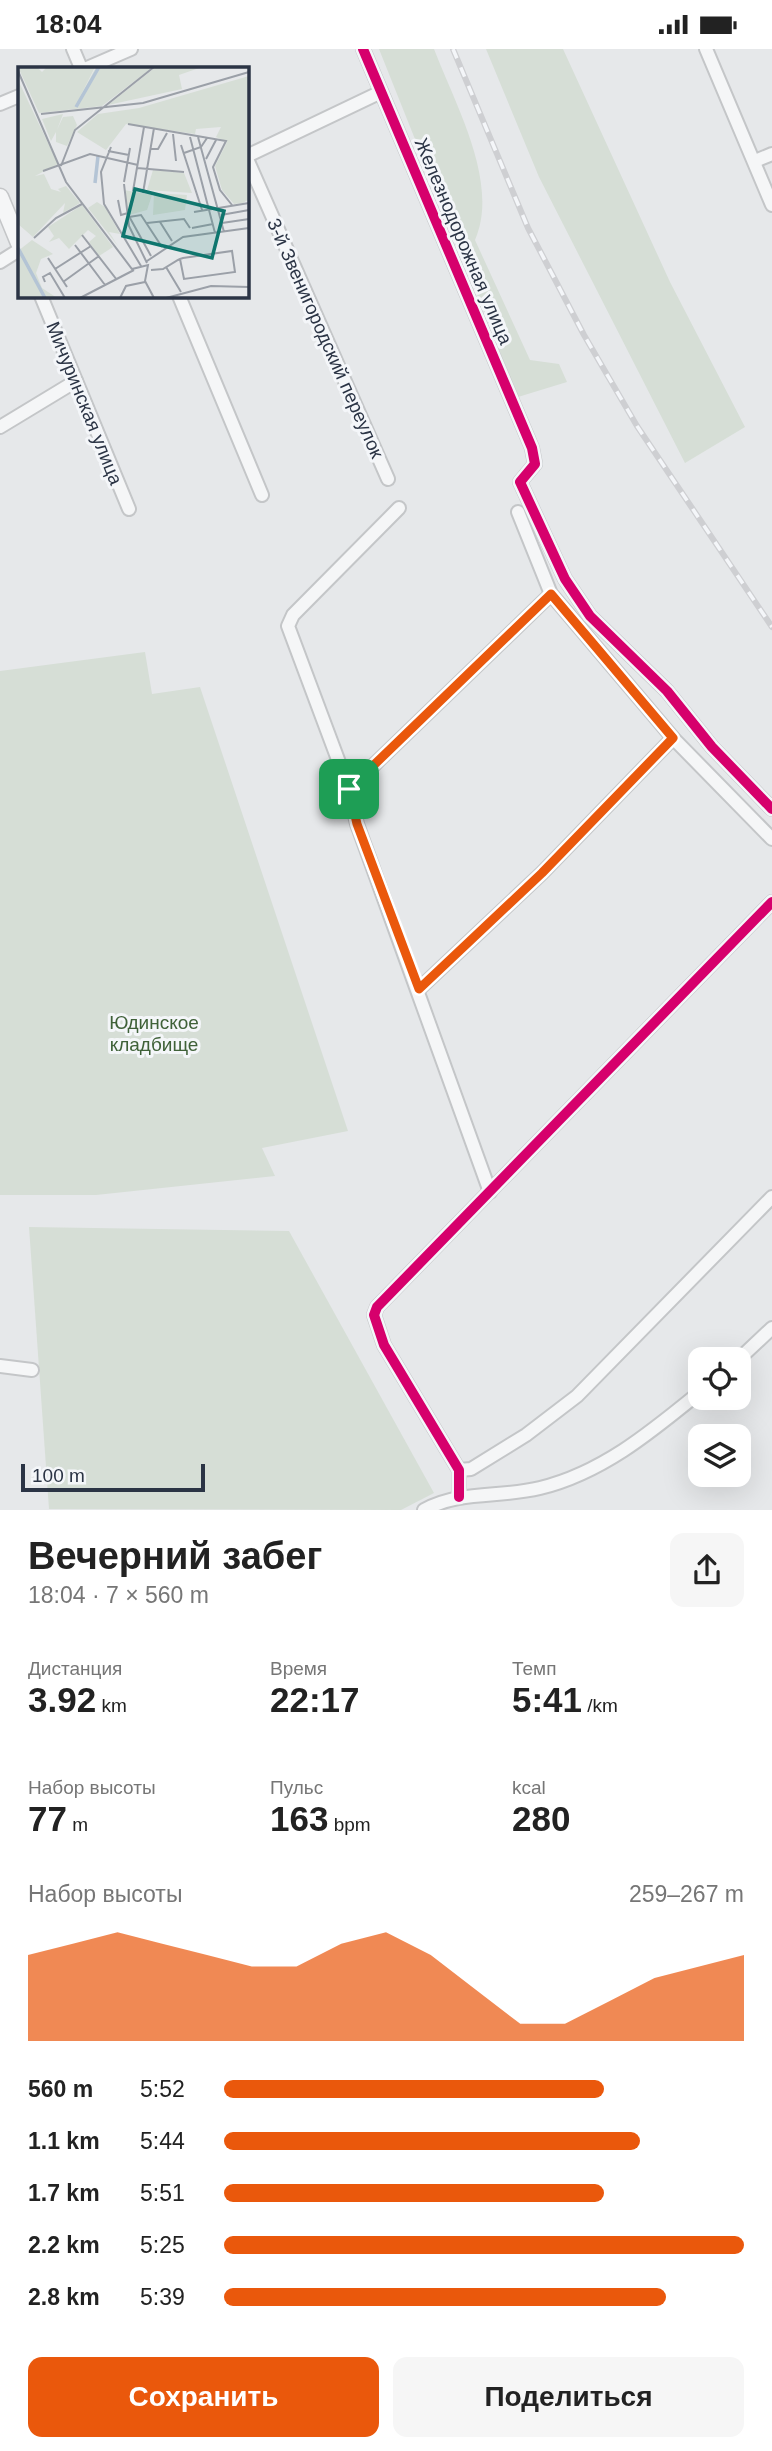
<!DOCTYPE html>
<html lang="ru">
<meta charset="utf-8">
<style>
body{margin:0;font-family:Helvetica,sans-serif;background:#f6f6f6;color:#222;height:100vh;display:flex;flex-direction:column;font-size:26px;white-space:nowrap}
*{box-sizing:border-box;margin:0}
p{font-size:23px;color:#767676}
.icon{flex:none;width:38px;height:38px;fill:none;stroke:currentColor;stroke-width:2;stroke-linecap:round;stroke-linejoin:round}
.map{position:relative;height:1461px;overflow:hidden}
.sheet{display:flex;flex-direction:column;background:#fff;flex:1}
.sheet>*{flex:none}
.fabs{position:absolute;left:688px;top:1298px;display:grid;gap:14px}
.fabs a{display:grid;place-items:center;width:63px;height:63px;border-radius:14px;background:#fff;box-shadow:0 7px 28px #0002;font-size:35px}
.scale{position:absolute;left:21px;bottom:18px;width:184px;box-sizing:border-box;padding-left:7px;border:4px solid #2b3445;border-top:0;font-size:19px;line-height:24px;white-space:nowrap;color:#2b3445;-webkit-text-stroke:5px #f4f6f9;paint-order:stroke}
.pin{position:absolute;display:grid;place-items:center;width:60px;height:60px;color:#fff;margin:-30px;border-radius:14px;box-shadow:0 4px 10px #0006}
.round{display:grid;place-items:center;flex:none;width:74px;height:74px;border-radius:14px;background:#f6f6f6}
.headline{display:flex;align-items:center;justify-content:space-between;height:119px;padding:0 28px}
h1{font-size:38px;font-weight:700;line-height:52px}
.stats{display:grid;grid-template-columns:repeat(3,1fr);gap:10px;height:119px;padding:7px 28px}
.stats div{display:grid;align-content:center}
.stats b{font-size:35px;font-weight:700}
.stats small{font-size:19px;font-weight:400}
.stats p{font-size:19px}
.chart{height:196px;padding:14px 28px}
.chart p{display:flex;justify-content:space-between}
.chart svg{width:100%;height:126px;margin-top:7px;fill:#ea580c;opacity:.7}
.cta{display:flex;gap:14px;margin-top:auto;padding:14px 28px}
.cta a{flex:1;height:80px;border-radius:14px;background:#ea580c;color:#fff;font-size:28px;font-weight:700;line-height:80px;text-align:center}
.cta a+a{background:#f6f6f6;color:#222}
ul{padding:0 28px;list-style:none;font-size:23px}
li{display:grid;grid-template-columns:112px 84px 1fr;align-items:center;height:52px}
li i{height:18px;border-radius:9px;background:#ea580c}
.status{display:flex;justify-content:space-between;align-items:center;height:49px;padding:0 35px;background:#fff;direction:ltr}
.status svg{height:19px;fill:currentColor}
.map>svg:first-child{display:block}
</style>
<div class="status"><b>18:04</b><svg viewBox="0 0 49 12"><path d="M0 12V9h3v3zM5 12V6h3v6zM10 12V3h3v9zM15 12V0h3v12zM26 1h20v11H26zM47 4h2v5h-2z"/></svg></div>
<div class="map">
<svg width="772" height="1461" viewBox="0 0 772 1461">
<rect width="100%" height="100%" fill="#e6e8ea"/>
<g fill="#d6ded6">
<path d="M379,0H434C455,55 500,134 475,191L530,311L559,315L567,333L518,348Z"/>
<path d="M486,0H563L670,233L745,378L685,414L539,128Z"/>
<path d="M145,603L152,645L200,638L348,1082L262,1099L275,1127L96,1146H0V622Z"/>
<path d="M29,1178L289,1182L434,1444L401,1461L49,1460Z"/>
</g>
<g fill="none" stroke-linecap="round" stroke-linejoin="round">
<g stroke="#c4c6c8" stroke-width="16">
<g id="minor">
<path d="M73,0L81,19"/>
<path d="M363,0L532,399L535,415L520,433L565,530L590,567L667,642L712,698L772,760"/>
<path d="M706,0L772,156"/>
<path d="M87,19L131,0"/>
<path d="M0,55L19,47"/>
<path d="M247,107L381,43"/>
<path d="M247,110L388,430"/>
<path d="M755,112L772,105"/>
<path d="M0,213L19,201"/>
<path d="M41,247L129,460"/>
<path d="M179,247L262,446"/>
<path d="M0,378L76,332"/>
<path d="M399,459L293,566L288,577L349,740L357,775L490,1143"/>
<path d="M518,463L551,545L673,689L772,790"/>
<path d="M349,740L551,545"/>
<path d="M419,940L542,824L673,689"/>
<path d="M738,1311L772,1279"/>
<path d="M0,1317L32,1321"/>
<path d="M459,1421L471,1420L526,1386L577,1347L772,1148"/>
<path d="M459,1448V1421L384,1296L374,1266L377,1258L772,853"/>
<path d="M424,1461C461,1441 499,1449 540,1439C602,1424 651,1383 700,1343"/>
</g>
</g>
<g stroke="#c4c6c8" stroke-width="19">
<path id="tertiary" d="M0,148L19,194"/>
</g>
<use href="#minor" stroke="#f5f6f7" stroke-width="12"/>
<use href="#tertiary" stroke="#f5f6f7" stroke-width="16"/>
<g stroke="#cecfd2" stroke-width="6">
<path id="rail" d="M453,0L528,179L584,286L637,377L772,578"/>
</g>
<use href="#rail" stroke="#f4f6f9" stroke-width="3.5" stroke-dasharray="10" stroke-linecap="butt"/>
<g stroke="#f4f6f9" stroke-width="15">
<g id="cycleway">
<path d="M363,0L532,399L535,415L520,433L565,530L590,567L667,642L712,698L772,760"/>
<path d="M459,1448V1421L384,1296L374,1266L377,1258L772,853"/>
</g>
</g>
<use href="#cycleway" stroke="#d6006c" stroke-width="10"/>
</g>
<g fill="none" stroke-linecap="round" stroke-linejoin="round">
<g stroke="#fff" stroke-width="14">
<path id="route" d="M551,545L673,689L542,824L419,940L357,775L349,740Z"/>
</g>
<use href="#route" stroke="#ea580c" stroke-width="9"/>
</g>
<g text-anchor="middle" stroke-width="6" stroke-linejoin="round" paint-order="stroke">
<g font-size="19" fill="#2b3445" stroke="#f4f6f9">
<text transform="translate(464 192) rotate(67)" y="7">Железнодорожная улица</text>
<text transform="translate(326 289) rotate(66)" y="7">3-й Звенигородский переулок</text>
<text transform="translate(85 354) rotate(68)" y="7">Мичуринская улица</text>
</g>
<g font-size="19" fill="#3f6138" stroke="#f4f6f9">
<text x="154" y="980">Юдинское<tspan x="154" dy="22">кладбище</tspan></text>
</g>
</g>
<g transform="translate(18 18)">
<rect width="231" height="231" fill="#e6e8ea"/>
<path d="M0,0H19L24,5L29,0H77L61,32L78,0H135L84,39L21,46ZM138,0H184L161,8L164,22L90,38ZM231,9V132L225,136L216,137L204,123L197,99L209,75L198,70L203,60L178,62L177,67L108,57L88,83L59,65L80,47L121,41ZM0,13L40,97L17,109L26,107L33,122L43,125L40,122L48,119L62,136L45,146L47,136L15,170L0,157ZM45,47L39,63L45,50L55,49L59,58L49,79L38,75V65L33,74L24,52ZM135,103L166,106L174,126L129,123ZM106,123L134,128L129,143L111,148ZM136,126L169,128L167,143L135,148ZM79,135L87,140L102,167L91,165L100,179L70,141ZM64,138L95,180L81,189L71,175L78,169L70,163L51,182L41,171L31,175L36,169L30,160ZM14,173L35,187L23,192L18,206L24,221L39,231H0V184Z" fill="#d6ded6"/>
<path fill="none" stroke="#b4c4d5" stroke-width="3.5" d="M58,40L81,0M77,116L80,89M0,181L27,231"/>
<path fill="none" stroke="#9ba0a8" stroke-width="2" d="M0,4L48,115L114,202L130,198L127,214L136,231M23,47L125,36L231,5M110,57L208,74L195,100L202,123L214,138M155,67L158,94M172,70L197,166M180,70L206,165M163,78L184,143M93,80L83,105L86,137L123,199M133,82H140L149,66M90,84L111,88M166,86L183,80L189,71M188,92L198,73M43,99L57,63L136,0M119,101L166,105M25,104L72,87L120,98M106,115L112,81M106,117L111,159L129,196M115,124L126,60M125,126L136,61M100,133L103,148L110,146M176,145L231,136M203,148L231,143M111,150L123,148L144,180M112,151L133,189M142,155L154,174M129,156L166,152L172,161M204,156L231,152M174,161L195,157M64,168L99,213M16,171L38,151L64,137M57,178L87,218M30,191L49,220M129,194L165,170L231,161M148,200L163,225M37,202L73,179M133,203L145,202L160,193L162,192L165,191L214,184L217,205L166,212L162,192M27,215L25,210L32,206L47,231M45,215L81,189M62,231L116,203M102,231L108,219L127,215M148,231L193,219L231,220"/>
<path fill="#0f766e" fill-opacity="0.15" stroke="#0f766e" stroke-width="3.5" d="M117,122L206,144L194,191L105,169Z"/>
<rect width="231" height="231" fill="none" stroke="#2b3445" stroke-width="3.5"/>
</g>
</svg>
<div class="fabs">
<a><svg class="icon" aria-label="locate" viewBox="0 0 24 24"><circle cx="12" cy="12" r="6"/><path d="M12 2v4M12 18v4M2 12h4M18 12h4"/></svg></a>
<a><svg class="icon" aria-label="layers" viewBox="0 0 24 24"><path d="M12 4l9 5-9 5-9-5zM3 14l9 5 9-5"/></svg></a>
</div>
<div class="scale">100 m</div>
<div class="pin" style="left:349px;top:740px;background:#1e9e55"><svg class="icon" aria-label="arrive" viewBox="0 0 24 24"><path d="M6 21V4h12l-3 4 3 4H6"/></svg></div>
</div>
<section class="sheet">
<div class="headline"><div><h1>Вечерний забег</h1><p>18:04 · 7 × 560 m</p></div><a class="round"><svg class="icon" aria-label="share" viewBox="0 0 24 24"><path d="M12 15V3M7 8l5-5 5 5M5 13v7h14v-7"/></svg></a></div>
<div class="stats">
<div><p>Дистанция</p><b>3.92<small> km</small></b></div>
<div><p>Время</p><b>22:17</b></div>
<div><p>Темп</p><b>5:41<small> /km</small></b></div>
</div>
<div class="stats">
<div><p>Набор высоты</p><b>77<small> m</small></b></div>
<div><p>Пульс</p><b>163<small> bpm</small></b></div>
<div><p>kcal</p><b>280</b></div>
</div>
<div class="chart"><p><span>Набор высоты</span>259–267 m</p>
<svg viewBox="0 0 160 44" preserveAspectRatio="none"><path d="M0 44V14L10 10L20 6L30 10L40 14L50 18L60 18L70 10L80 6L90 14L100 26L110 38L120 38L130 30L140 22L150 18L160 14V44z"/></svg>
</div>
<ul>
<li><b>560 m</b>5:52<i style="width:73%"></i></li>
<li><b>1.1 km</b>5:44<i style="width:80%"></i></li>
<li><b>1.7 km</b>5:51<i style="width:73%"></i></li>
<li><b>2.2 km</b>5:25<i style="width:100%"></i></li>
<li><b>2.8 km</b>5:39<i style="width:85%"></i></li>
</ul>
<div class="cta"><a>Сохранить</a><a>Поделиться</a></div>
</section>
